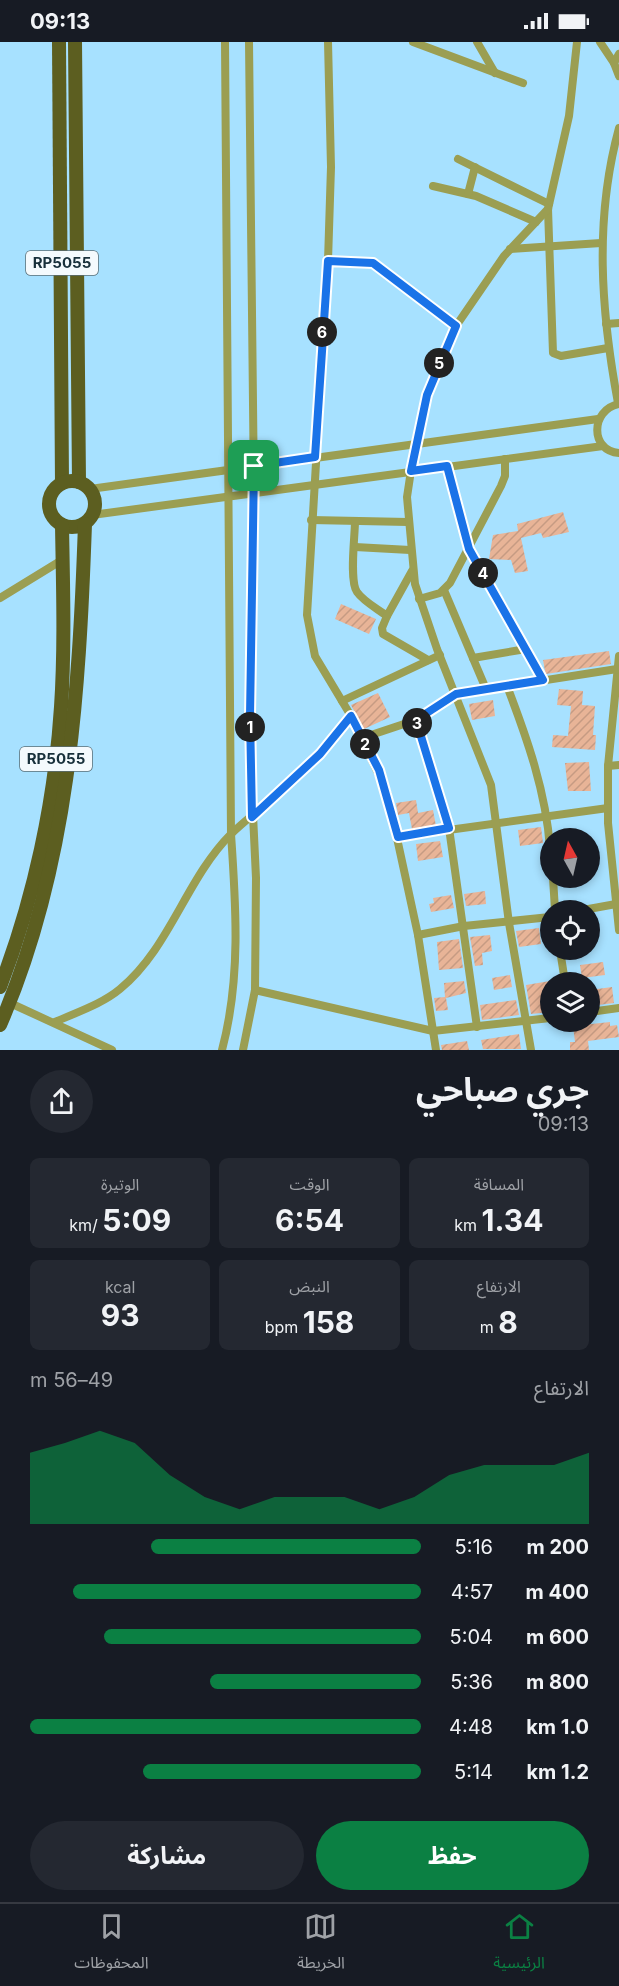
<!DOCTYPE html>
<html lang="ar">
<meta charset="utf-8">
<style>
body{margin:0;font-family:Inter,"Noto Sans Arabic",sans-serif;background:#242831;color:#f1f3f6;direction:rtl;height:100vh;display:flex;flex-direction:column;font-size:22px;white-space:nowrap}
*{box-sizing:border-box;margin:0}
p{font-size:20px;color:#9ea1a6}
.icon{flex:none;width:33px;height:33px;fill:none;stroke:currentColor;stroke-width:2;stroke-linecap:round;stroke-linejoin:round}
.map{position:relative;height:1008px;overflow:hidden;direction:ltr}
.details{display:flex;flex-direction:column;background:#171b24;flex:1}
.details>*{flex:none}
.needle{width:39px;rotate:352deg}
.buttons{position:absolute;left:540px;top:786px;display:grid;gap:12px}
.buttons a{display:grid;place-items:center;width:60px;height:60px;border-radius:50%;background:#171b24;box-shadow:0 3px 9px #0003;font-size:30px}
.pin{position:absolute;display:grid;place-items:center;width:51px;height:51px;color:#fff;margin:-26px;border-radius:12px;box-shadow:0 3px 9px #0006}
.km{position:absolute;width:30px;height:30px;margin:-15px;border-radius:50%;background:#222;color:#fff;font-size:16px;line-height:30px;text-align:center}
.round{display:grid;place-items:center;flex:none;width:63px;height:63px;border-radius:32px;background:#242831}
.head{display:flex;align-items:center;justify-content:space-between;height:102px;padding:0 30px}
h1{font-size:33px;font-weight:700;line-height:45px}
.figures{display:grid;grid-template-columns:repeat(3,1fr);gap:9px;height:102px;padding:6px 30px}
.figures div{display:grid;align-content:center;border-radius:9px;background:#242831;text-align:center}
.figures b{font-size:30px;font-weight:700}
.figures small{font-size:16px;font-weight:400}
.figures p{font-size:16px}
.chart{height:168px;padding:12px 30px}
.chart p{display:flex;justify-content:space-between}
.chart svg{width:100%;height:108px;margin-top:6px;fill:#0b8043;opacity:.7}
.primary-button{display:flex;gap:12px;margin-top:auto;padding:12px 30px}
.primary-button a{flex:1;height:69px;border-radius:36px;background:#0b8043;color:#fff;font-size:24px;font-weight:700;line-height:69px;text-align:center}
.primary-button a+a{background:#242831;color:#f1f3f6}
ul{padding:0 30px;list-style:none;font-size:20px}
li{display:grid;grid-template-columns:96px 72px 1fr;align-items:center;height:45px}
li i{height:15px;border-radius:8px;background:#0b8043}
.status{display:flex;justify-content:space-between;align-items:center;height:42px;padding:0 30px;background:#171b24;direction:ltr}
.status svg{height:16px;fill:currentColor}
.dock{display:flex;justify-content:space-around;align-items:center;height:84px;border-top:2px solid #363941;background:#171b24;font-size:16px;color:#9ea1a6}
.dock a{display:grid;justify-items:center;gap:3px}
.dock .on{color:#0b8043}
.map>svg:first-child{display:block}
</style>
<div class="status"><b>09:13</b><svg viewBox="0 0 49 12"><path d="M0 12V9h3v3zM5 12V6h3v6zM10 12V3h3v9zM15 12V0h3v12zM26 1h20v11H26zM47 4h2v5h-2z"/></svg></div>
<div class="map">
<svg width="619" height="1008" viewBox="0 0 619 1008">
<defs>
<pattern id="building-hatch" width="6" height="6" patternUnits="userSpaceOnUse" patternTransform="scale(1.5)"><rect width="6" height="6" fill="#e8b497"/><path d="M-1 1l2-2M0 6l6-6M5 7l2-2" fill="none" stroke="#c69b83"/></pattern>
</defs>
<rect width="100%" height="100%" fill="#a7e1ff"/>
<g fill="url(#building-hatch)">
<path d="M563,470L569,490L543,496L541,491L521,496L528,529L515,531L511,518L489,517L493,493L518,489L517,482Z"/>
<path d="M341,562L376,577L369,592L335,577Z"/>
<path d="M609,609L611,622L546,632L545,629L543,618Z"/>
<path d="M559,647L583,649L582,663L595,664L593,693H596L595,708L552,705L553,693L568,694L569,683L571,664L557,663Z"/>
<path d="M378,651L390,675L364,687L351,663Z"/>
<path d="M493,658L495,674L472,678L469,662Z"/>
<path d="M589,720L591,749H568L565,721Z"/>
<path d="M416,758L418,771L433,768L436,784L412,787L409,771L398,773L396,761Z"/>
<path d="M541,785L543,801L520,804L518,788Z"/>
<path d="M440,799L443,815L418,819L416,802Z"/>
<path d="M485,849L486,862L466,864L464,852Z"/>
<path d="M451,853L454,866L431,870L429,862L434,861L433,856Z"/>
<path d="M539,886L541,902L519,905L516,889Z"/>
<path d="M490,893L492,909L482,911L483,923L475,924L470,895Z"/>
<path d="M459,897L463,926L439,928L437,900Z"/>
<path d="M603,920L605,933L582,936L580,923Z"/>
<path d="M510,933L512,945L494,948L492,936Z"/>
<path d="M464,939L466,951L446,956L448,968L436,969L434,956L445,955L444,941Z"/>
<path d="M550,939L548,953L550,970L531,972L526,943Z"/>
<path d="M612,945L614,961L590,964V948Z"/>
<path d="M516,958L519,973L482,978L480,963Z"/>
<path d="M610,980V984L617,983L619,995L588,999L589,1008H570V1000H575L573,984Z"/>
<path d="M519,992L521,1007H483L481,998Z"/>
<path d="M467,999L469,1008H442L441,1003Z"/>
</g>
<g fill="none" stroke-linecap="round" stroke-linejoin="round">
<g stroke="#9b9e52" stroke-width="8">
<path d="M328,0L331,125L328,219L307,573L315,614L351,674L387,750L418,893L436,1008"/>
<path d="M413,0L523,41"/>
<path d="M477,0L495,31"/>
<path d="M577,0L569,74L548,167L553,311L561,314L608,306"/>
<path d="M600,0L614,21"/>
<path d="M619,12L614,21L619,34"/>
<path d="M458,117L549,162"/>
<path d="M433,144L476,154L536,180"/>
<path d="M468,152L475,125"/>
<path d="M510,207L601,201"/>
<path d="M328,219L373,221L456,284"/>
<path d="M606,282L619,281"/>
<path d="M618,361C601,270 594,177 619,86"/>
<path d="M619,362C590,368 590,409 619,411"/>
<path d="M447,425L469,507L543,638"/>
<path d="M90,447L598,377"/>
<path d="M92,473L603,404"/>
<path d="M311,478L408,480"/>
<path d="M355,479C355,494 349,539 357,550C364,560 378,567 387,574L412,529"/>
<path d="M355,505L410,508"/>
<path d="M444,548L486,647"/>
<path d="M0,556L62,518"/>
<path d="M419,557L440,551L450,541L501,444L505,434V417"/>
<path d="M387,574L382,586L383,592L428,618"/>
<path d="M619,614L608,724V781L619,888"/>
<path d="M473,616L526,607"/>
<path d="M507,644C527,696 546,750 550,806"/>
<path d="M342,659L440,613"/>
<path d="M416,678L449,786L477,985"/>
<path d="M362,696L416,678L456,652L617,627"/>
<path d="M608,724L619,723"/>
<path d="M398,795L608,766"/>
<path d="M553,836L555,868"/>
<path d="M583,868L616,862"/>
<path d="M418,893L464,884L550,875"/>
<path d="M560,908L565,940"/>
<path d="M255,948L433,989L550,976"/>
<path d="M10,961L112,1008"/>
<path d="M590,970L619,966"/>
<path d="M55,980C77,970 102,962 120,947C170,906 186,837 231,792C252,772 276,755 297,735C317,716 333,695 351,674"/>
<path d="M222,1008C241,937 236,864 231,792L225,0"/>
<path d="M243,1008L255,948L256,836L250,709L254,451L249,0"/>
<path d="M531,1008L509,881L491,743L437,607L415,542L407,455L415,402L427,353L456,284L504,214L548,167"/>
</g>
<g stroke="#5c5e20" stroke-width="14">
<path d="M59,0L62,441"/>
<path d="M75,0L79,440"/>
<circle cx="72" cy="462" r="23"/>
<path d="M0,945C34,857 55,759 61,665C65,605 63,544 62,483"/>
<path d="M0,983C69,824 79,653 85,482"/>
</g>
</g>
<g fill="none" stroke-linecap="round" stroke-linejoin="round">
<g stroke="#fff" stroke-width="12">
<path id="route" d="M328,219L373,221L456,284L427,353L411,429L447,424L469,507L543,638L456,652L416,678L449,786L398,795L379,728L351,674L320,712L252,775L250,674L254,424L315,415Z"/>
</g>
<use href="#route" stroke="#1a73e8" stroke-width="8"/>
</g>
<g text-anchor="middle" stroke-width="5" stroke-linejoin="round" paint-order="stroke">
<g fill="#f4fafd" stroke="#5a6d75" stroke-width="1.5">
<rect x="26" y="209" width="72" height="24" rx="4.5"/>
<rect x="20" y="705" width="72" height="24" rx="4.5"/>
</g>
<g font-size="15" font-weight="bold" fill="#18303b">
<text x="62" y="226">RP5055</text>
<text x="56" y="722">RP5055</text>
</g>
</g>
</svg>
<div class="buttons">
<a><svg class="needle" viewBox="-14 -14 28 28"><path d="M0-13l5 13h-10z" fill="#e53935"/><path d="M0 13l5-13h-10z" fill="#9ea1a6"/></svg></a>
<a><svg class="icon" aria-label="locate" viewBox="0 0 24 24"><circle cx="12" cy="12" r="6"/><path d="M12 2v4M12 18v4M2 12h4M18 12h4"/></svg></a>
<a><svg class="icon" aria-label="layers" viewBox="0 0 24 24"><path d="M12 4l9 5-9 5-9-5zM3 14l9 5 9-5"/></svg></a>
</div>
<div class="pin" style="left:254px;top:424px;background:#1e9e55"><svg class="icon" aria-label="arrive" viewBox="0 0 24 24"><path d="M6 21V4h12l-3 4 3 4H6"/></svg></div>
<b class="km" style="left:250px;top:685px">1</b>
<b class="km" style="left:365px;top:702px">2</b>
<b class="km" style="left:417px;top:681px">3</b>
<b class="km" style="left:483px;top:531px">4</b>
<b class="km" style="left:439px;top:321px">5</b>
<b class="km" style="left:322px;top:290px">6</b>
</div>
<section class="details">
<div class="head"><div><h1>جري صباحي</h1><p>09:13</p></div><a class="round"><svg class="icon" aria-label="share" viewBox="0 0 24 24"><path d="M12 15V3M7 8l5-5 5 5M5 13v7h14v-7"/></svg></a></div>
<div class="figures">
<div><p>المسافة</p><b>1.34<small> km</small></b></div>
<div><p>الوقت</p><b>6:54</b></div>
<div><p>الوتيرة</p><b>5:09<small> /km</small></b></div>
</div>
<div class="figures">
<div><p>الارتفاع</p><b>8<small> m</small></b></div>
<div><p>النبض</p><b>158<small> bpm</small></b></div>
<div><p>kcal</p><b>93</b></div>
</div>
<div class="chart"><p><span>الارتفاع</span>49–56 m</p>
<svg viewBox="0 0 160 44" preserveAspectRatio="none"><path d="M0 44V15L10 11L20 6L30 11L40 24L50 33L60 38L70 33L80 33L90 33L100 38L110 33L120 24L130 20L140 20L150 20L160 15V44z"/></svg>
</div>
<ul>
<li><b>200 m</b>5:16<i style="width:69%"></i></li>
<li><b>400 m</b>4:57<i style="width:89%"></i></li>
<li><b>600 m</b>5:04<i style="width:81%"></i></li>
<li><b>800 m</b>5:36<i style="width:54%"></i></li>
<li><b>1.0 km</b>4:48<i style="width:100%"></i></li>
<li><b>1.2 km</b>5:14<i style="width:71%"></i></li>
</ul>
<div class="primary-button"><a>حفظ</a><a>مشاركة</a></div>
</section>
<nav class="dock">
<a class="on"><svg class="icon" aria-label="home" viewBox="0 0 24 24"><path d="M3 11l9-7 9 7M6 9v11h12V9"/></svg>الرئيسية</a>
<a><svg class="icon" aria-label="map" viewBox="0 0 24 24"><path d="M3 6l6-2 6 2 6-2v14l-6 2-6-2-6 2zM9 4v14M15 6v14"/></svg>الخريطة</a>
<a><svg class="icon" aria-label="saved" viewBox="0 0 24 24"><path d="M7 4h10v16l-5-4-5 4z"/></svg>المحفوظات</a>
</nav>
